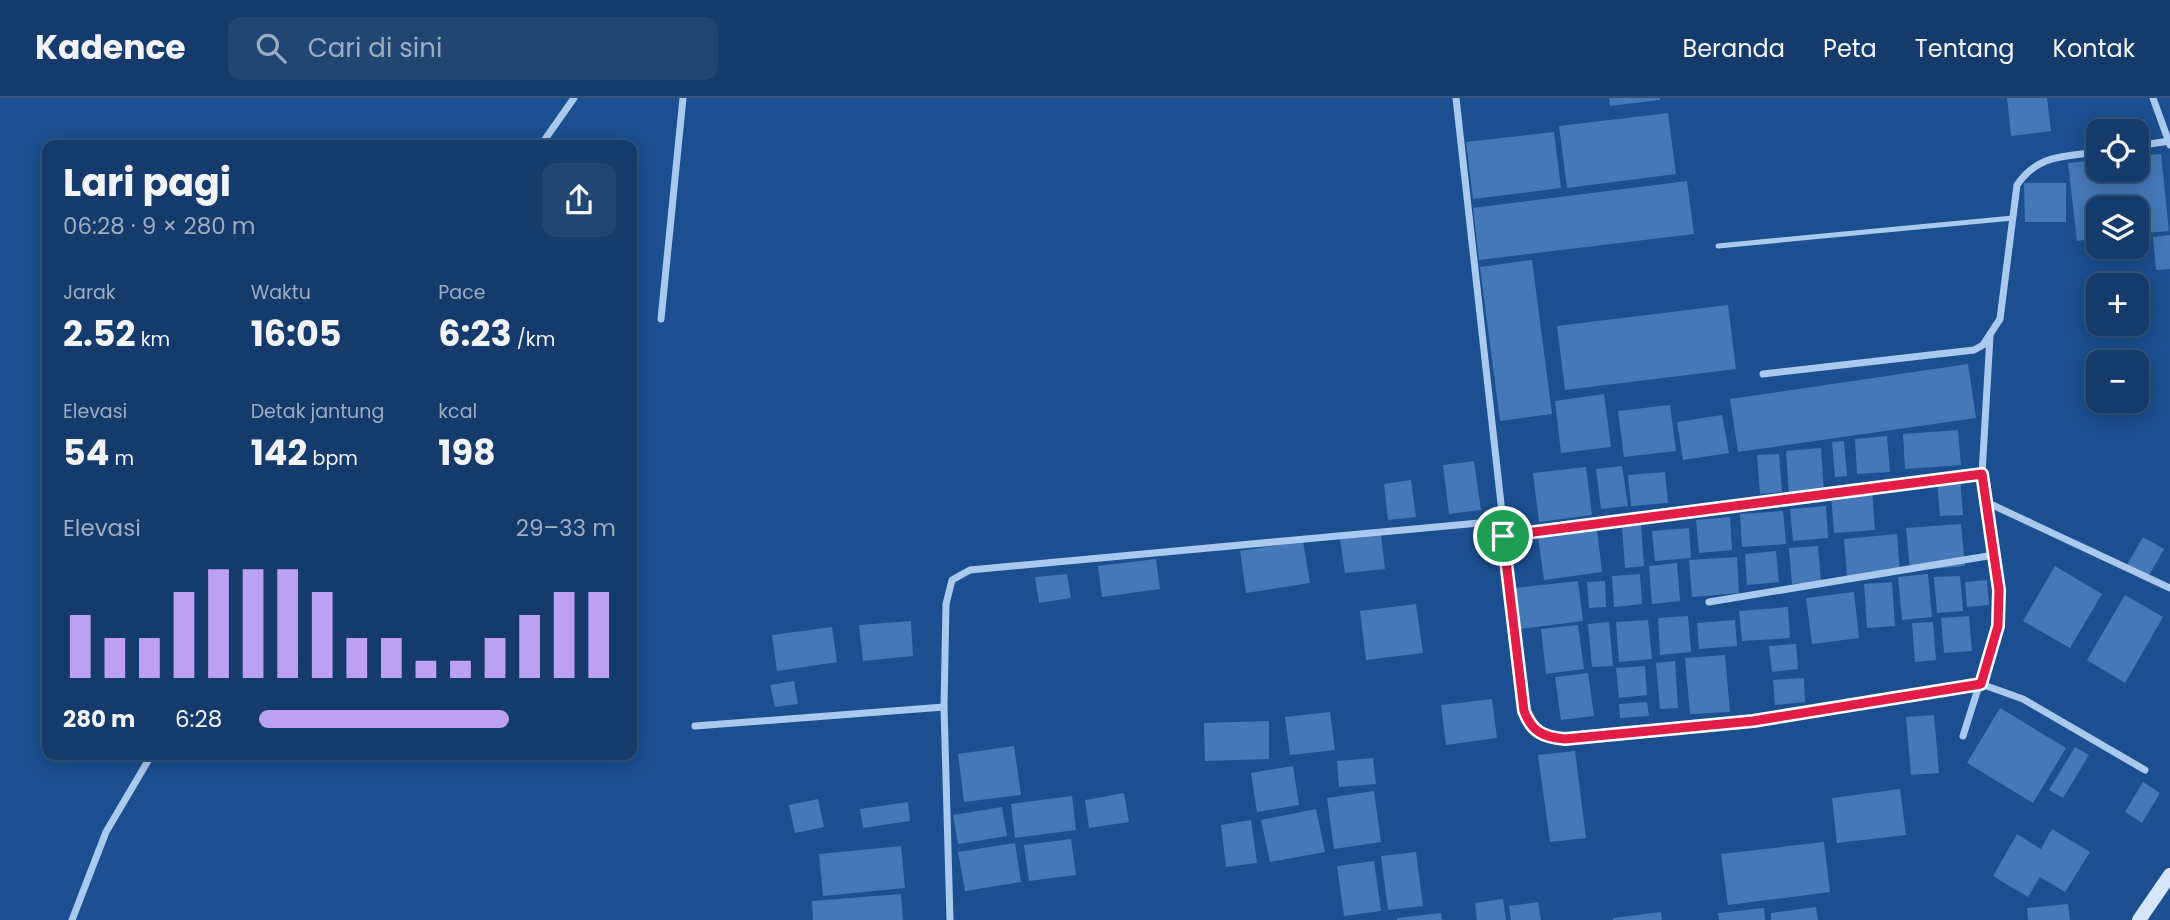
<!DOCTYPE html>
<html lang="id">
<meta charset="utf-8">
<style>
body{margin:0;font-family:Poppins,sans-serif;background:#214673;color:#f1f3f6;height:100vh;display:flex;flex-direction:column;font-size:26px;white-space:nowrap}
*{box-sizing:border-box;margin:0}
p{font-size:23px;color:#9dadc1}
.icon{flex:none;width:38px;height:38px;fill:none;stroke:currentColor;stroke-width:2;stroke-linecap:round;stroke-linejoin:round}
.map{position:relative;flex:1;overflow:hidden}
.drawer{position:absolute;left:42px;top:42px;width:595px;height:620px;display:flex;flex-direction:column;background:#143b6b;border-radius:14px;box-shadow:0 4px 18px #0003,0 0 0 2px #33557e}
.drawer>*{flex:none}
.buttons{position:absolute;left:2086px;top:21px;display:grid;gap:14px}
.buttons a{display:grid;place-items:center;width:63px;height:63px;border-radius:14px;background:#143b6b;box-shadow:0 4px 18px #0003,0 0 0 2px #33557e;font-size:35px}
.pin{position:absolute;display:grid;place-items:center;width:60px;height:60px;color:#fff;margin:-30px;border:4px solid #fff;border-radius:50%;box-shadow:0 2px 7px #0007}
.round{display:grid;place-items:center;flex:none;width:74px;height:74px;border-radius:14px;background:#214673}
.summary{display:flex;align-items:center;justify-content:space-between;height:119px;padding:0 21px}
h1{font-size:38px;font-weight:700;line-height:52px}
.stats{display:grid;grid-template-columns:repeat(3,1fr);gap:10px;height:119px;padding:7px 21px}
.stats div{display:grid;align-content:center}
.stats b{font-size:35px;font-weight:700}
.stats small{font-size:19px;font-weight:400}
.stats p{font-size:19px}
.chart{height:196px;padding:14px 21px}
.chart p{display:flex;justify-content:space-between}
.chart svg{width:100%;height:126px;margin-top:7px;stroke:#bca0f2;stroke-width:6}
ul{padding:0 21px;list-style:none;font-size:23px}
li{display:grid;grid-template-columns:112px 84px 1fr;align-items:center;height:52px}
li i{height:18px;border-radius:9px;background:#bca0f2}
header{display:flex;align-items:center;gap:42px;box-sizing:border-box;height:98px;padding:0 35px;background:#143b6b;border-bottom:2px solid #33557e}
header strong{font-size:33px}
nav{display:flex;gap:38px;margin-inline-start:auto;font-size:24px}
.search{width:490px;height:63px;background:#214673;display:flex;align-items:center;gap:18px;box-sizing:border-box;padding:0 24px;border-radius:14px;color:#9dadc1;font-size:26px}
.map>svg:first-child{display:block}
</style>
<header>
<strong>Kadence</strong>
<div class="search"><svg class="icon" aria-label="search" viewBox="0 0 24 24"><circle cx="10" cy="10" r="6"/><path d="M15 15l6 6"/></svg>Cari di sini</div>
<nav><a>Beranda</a><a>Peta</a><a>Tentang</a><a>Kontak</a></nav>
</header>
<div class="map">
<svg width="2170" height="822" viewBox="0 0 2170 822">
<rect width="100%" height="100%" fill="#1b4f8f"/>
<g fill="#4478b7">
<path d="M1609,0H1660V2L1610,8Z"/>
<path d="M2007,0H2047L2051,33L2011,38Z"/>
<path d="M1668,15L1676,76L1567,90L1559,28Z"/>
<path d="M1554,34L1561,90L1473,101L1466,44Z"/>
<path d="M2161,56L2169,133L2137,136V110H2098V140L2077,143L2068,65L2098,62V72H2137V58Z"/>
<path d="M1687,83L1694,136L1479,162L1473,110Z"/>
<path d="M2024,85H2066V124H2025Z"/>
<path d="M2170,137V171L2156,172L2153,139Z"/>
<path d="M1532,162L1552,316L1500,323L1480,169Z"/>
<path d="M1728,207L1736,271L1565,292L1557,228Z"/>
<path d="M1968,266L1976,320L1738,354L1730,301Z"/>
<path d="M1604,296L1611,349L1561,355L1555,303Z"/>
<path d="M1670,307L1676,353L1624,359L1618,313Z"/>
<path d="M1722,317L1729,355L1683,362L1677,324Z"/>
<path d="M1958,332L1961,367L1905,371L1903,336Z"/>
<path d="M1887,338L1890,374L1857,376L1855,341Z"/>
<path d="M1844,343L1847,378L1835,379L1832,344Z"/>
<path d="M1821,350L1824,396L1789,398L1786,353Z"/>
<path d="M1779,356L1782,394L1760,396L1757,357Z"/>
<path d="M1474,363L1481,412L1449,416L1443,367Z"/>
<path d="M1622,368L1628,408L1601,411L1596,371Z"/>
<path d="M1586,369L1592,417L1539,424L1533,375Z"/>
<path d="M1665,374L1668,405L1631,408L1628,377Z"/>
<path d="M1960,380L1963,417L1940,418L1937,382Z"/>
<path d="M1411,382L1416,419L1388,422L1384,386Z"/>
<path d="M1872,393L1875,432L1834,435L1831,396Z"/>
<path d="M1826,408L1828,440L1793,443L1790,411Z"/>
<path d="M1783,413L1786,446L1742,449L1740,416Z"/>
<path d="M1730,419L1732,452L1699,455L1696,422Z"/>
<path d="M1961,426L1965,468L1910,473L1906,430Z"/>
<path d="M1641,427L1644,468L1625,470L1622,429Z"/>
<path d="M1689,430L1691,460L1655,463L1652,433Z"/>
<path d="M1597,431L1602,474L1544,482L1538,439Z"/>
<path d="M1381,436L1385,471L1345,475L1340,441Z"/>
<path d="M1897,436L1900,474L1847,478L1844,441Z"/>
<path d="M2143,439L2164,451L2148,479L2127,467Z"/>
<path d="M1303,443L1310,485L1246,495L1240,453Z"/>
<path d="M1818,448L1821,484L1792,486L1789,450Z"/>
<path d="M1776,453L1779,484L1747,487L1745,456Z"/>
<path d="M1737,459L1739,495L1692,499L1689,462Z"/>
<path d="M1156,461L1160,491L1102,499L1098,468Z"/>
<path d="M1677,465L1680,503L1652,506L1649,468Z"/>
<path d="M2055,468L2102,496L2070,550L2023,523Z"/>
<path d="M1067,476L1071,500L1039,505L1035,479Z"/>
<path d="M1640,476L1642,506L1614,509L1612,478Z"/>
<path d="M1928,476L1932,519L1902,522L1898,479Z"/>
<path d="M1960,478L1963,513L1937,515L1934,479Z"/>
<path d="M1987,482L1989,507L1967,509L1965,484Z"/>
<path d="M1578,483L1583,523L1519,531L1514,490Z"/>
<path d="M1605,483L1606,509L1589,510L1587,484Z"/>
<path d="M1892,484L1895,528L1867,530L1864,486Z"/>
<path d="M1854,494L1859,540L1812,546L1806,500Z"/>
<path d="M2125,497L2163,519L2125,585L2087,562Z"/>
<path d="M1416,506L1423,555L1366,562L1360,513Z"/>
<path d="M1788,509L1790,540L1742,543L1739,513Z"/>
<path d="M1688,518L1691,554L1660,557L1658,520Z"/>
<path d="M1969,518L1972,553L1944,555L1941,520Z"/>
<path d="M1648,522L1652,561L1619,564L1616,524Z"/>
<path d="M1735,522L1737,548L1699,551L1697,525Z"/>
<path d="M911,523L913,558L863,563L859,527Z"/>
<path d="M1609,524L1613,568L1592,569L1588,526Z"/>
<path d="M1933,524L1936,562L1915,564L1912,525Z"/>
<path d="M1578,527L1584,571L1546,576L1541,531Z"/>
<path d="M832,529L837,564L777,573L772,537Z"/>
<path d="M1796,546L1798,571L1772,574L1769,548Z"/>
<path d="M1725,557L1730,614L1690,616L1685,560Z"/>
<path d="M1675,563L1678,610L1660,611L1656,565Z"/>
<path d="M1645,568L1647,597L1619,600L1616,570Z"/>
<path d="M1588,575L1594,618L1561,622L1555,579Z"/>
<path d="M1804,580L1805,604L1775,607L1773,582Z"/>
<path d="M794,583L798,606L775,609L770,587Z"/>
<path d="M1492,601L1497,640L1446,647L1441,607Z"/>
<path d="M1647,604L1649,618L1620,620L1619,606Z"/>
<path d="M2000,610L2066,650L2033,705L1967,665Z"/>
<path d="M1330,614L1335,652L1290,657L1285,619Z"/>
<path d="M1934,617L1939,675L1911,677L1906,619Z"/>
<path d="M1269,623V661L1205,663L1204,625Z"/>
<path d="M1014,648L1021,697L964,704L958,656Z"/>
<path d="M2075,649L2089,657L2063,700L2049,692Z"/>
<path d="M1575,653L1586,740L1550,744L1538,657Z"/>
<path d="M1373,660L1376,686L1339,689L1337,663Z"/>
<path d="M1293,668L1299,707L1257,714L1251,675Z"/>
<path d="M2143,684L2160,695L2142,725L2125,714Z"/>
<path d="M1900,691L1906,737L1837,745L1832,700Z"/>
<path d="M1374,693L1381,744L1334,751L1327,700Z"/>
<path d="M1124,695L1129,724L1089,730L1085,702Z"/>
<path d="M1072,698L1076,732L1015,740L1011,706Z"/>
<path d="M818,701L824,729L795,735L789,707Z"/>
<path d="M908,704L910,723L863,730L860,711Z"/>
<path d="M1002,709L1007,738L958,746L953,717Z"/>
<path d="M1316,711L1325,754L1270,764L1261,722Z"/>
<path d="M1251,722L1257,765L1226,769L1221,727Z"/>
<path d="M2052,731L2090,754L2065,794L2040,779L2028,799L1993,778L2017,736L2041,751Z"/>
<path d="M1071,741L1076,777L1029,783L1024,747Z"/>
<path d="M1824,744L1830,794L1728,807L1721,756Z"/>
<path d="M1015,745L1021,784L965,793L958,754Z"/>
<path d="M901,748L905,790L823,798L819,756Z"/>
<path d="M1416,754L1423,808L1388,812L1381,758Z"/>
<path d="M1374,763L1381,813L1344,818L1337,768Z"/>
<path d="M901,796L903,822H813L812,803Z"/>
<path d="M1503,801L1506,822H1477L1475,805Z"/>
<path d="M1538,804L1541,822H1511L1509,808Z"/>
<path d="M2068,806L2070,822H2028L2027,810Z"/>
<path d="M1816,809L1818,822H1771V815Z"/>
<path d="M1764,810L1765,822H1719L1718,815Z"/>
<path d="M1661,814L1662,822H1613V820Z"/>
<path d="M1441,815L1442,822H1397V820Z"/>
</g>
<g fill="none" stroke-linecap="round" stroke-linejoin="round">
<path stroke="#a9c9ee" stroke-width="5" d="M1718,148L2013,120"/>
<g stroke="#a9c9ee" stroke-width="7">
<path d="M1456,0L1524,613L1535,634L1565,641L1753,623L1981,586L2023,601L2145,672"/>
<path d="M2153,0L2170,47"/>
<path d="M541,47L574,0"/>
<path d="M2137,48L2169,43"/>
<path d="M661,221L683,0"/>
<path d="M1763,276L1974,252L1983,247L2000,221L2017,87C2038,56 2064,59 2098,54"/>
<path d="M1986,404L2170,490"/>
<path d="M1503,438L1982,376"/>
<path d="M1709,504L1994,457"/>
<path d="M695,628L944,609"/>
<path d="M1963,638L1998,528L1999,492L1982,376L1990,238"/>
<path d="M72,822L106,734L152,656"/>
<path d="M950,822L944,609L946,506L952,482L970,472L1501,423"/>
</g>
<path stroke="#d6e6fa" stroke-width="14" d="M2139,822L2170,777"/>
</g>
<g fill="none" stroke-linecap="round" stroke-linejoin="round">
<g stroke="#fff" stroke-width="14">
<path id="route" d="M1982,376L1999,492L1998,528L1981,586L1753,623L1565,641C1543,639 1532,634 1524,613L1503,438Z"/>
</g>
<use href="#route" stroke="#e11d48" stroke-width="9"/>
</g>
</svg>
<div class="buttons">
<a><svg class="icon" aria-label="locate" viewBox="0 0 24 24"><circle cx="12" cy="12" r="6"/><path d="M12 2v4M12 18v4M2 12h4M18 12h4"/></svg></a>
<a><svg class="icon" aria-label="layers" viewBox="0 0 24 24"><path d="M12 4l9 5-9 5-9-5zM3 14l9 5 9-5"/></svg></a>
<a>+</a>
<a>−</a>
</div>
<div class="pin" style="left:1503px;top:438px;background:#1e9e55"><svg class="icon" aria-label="arrive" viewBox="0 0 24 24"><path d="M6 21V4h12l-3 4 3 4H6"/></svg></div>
<section class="drawer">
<div class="summary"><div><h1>Lari pagi</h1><p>06:28 · 9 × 280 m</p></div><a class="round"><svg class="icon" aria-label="share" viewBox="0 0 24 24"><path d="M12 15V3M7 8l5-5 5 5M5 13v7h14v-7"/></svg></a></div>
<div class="stats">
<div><p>Jarak</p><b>2.52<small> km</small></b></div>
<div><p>Waktu</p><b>16:05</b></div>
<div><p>Pace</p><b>6:23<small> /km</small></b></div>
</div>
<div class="stats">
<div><p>Elevasi</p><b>54<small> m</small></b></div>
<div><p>Detak jantung</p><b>142<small> bpm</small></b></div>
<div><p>kcal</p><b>198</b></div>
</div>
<div class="chart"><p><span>Elevasi</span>29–33 m</p>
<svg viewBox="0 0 160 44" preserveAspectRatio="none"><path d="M5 44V22M15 44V30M25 44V30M35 44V14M45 44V6M55 44V6M65 44V6M75 44V14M85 44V30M95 44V30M105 44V38M115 44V38M125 44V30M135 44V22M145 44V14M155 44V14"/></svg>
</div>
<ul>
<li><b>280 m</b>6:28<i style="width:70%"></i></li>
</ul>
</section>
</div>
